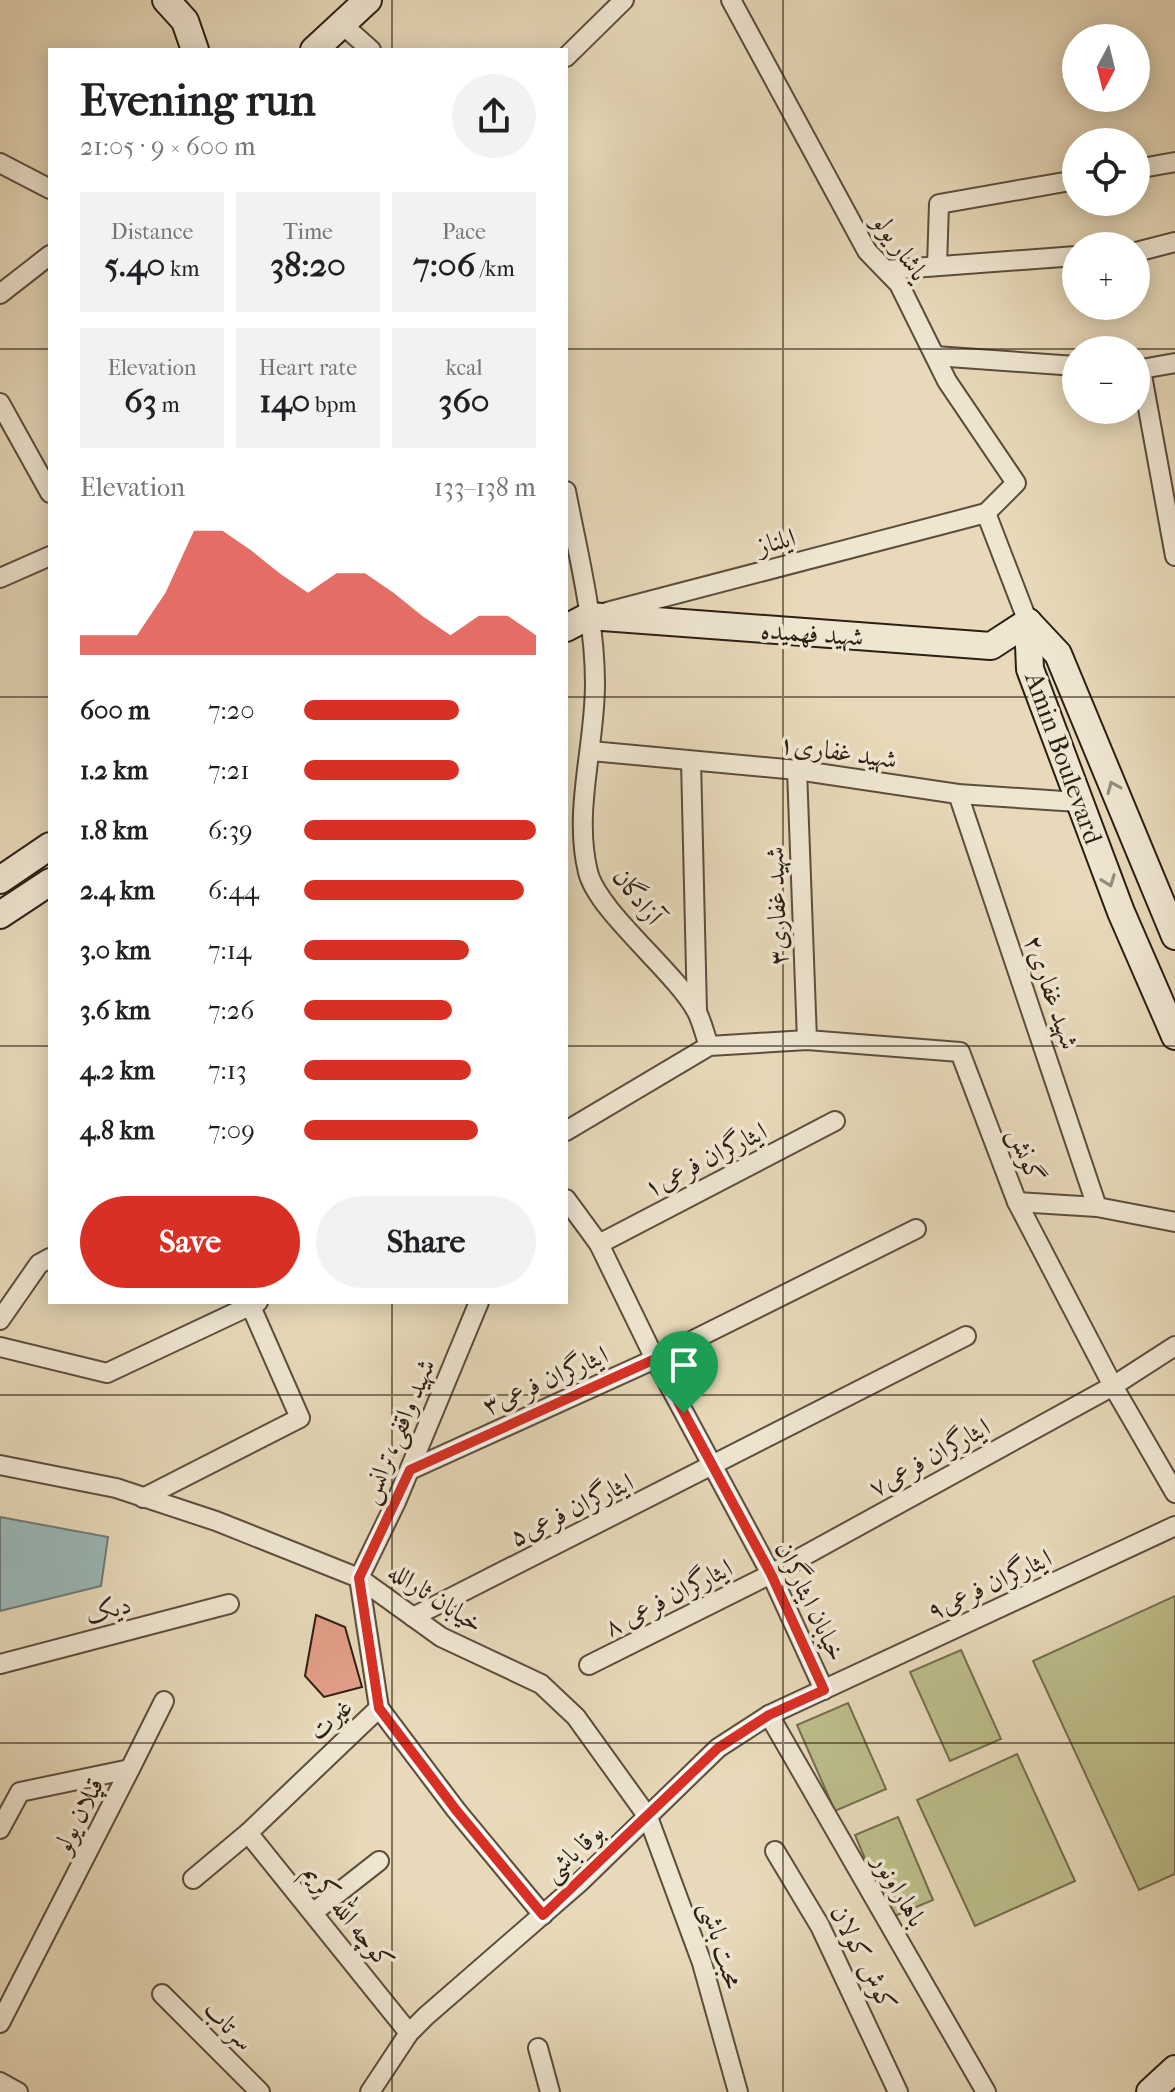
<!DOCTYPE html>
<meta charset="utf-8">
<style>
body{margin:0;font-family:"IM FELL French Canon",Amiri,serif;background:#f2f2f2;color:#202124;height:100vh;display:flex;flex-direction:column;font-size:30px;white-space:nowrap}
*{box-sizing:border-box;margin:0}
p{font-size:26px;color:#757577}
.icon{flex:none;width:44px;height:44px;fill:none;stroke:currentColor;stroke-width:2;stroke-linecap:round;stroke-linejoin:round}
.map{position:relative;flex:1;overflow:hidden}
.panel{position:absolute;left:48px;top:48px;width:520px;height:1256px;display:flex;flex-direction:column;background:#fff;border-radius:0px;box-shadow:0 4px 20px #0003}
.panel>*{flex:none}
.needle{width:52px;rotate:187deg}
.controls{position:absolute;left:1062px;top:24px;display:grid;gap:16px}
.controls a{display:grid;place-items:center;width:88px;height:88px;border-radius:50%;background:#fff;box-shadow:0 4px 20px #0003;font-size:40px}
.pin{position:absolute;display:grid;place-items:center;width:68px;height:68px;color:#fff;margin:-82px -34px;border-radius:50% 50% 50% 0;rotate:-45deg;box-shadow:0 0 8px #0007}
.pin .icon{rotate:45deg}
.round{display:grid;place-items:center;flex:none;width:84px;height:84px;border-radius:42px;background:#f2f2f2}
.summary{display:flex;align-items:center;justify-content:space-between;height:136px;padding:0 32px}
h1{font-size:44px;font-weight:800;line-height:60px}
.figures{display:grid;grid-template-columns:repeat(3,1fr);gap:12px;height:136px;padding:8px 32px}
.figures div{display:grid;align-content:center;border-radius:0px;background:#f2f2f2;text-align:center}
.figures b{font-size:34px;font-weight:800}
.figures small{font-size:22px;font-weight:400}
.figures p{font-size:22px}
.chart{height:224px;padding:16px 32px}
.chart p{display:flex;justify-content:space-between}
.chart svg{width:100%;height:144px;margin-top:8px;fill:#d93025;opacity:.7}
.button{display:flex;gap:16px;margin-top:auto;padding:16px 32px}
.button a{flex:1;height:92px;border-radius:48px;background:#d93025;color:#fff;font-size:32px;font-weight:800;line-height:92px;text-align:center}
.button a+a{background:#f2f2f2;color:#202124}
ul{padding:0 32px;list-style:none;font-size:26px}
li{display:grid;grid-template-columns:128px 96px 1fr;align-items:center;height:60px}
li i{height:20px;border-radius:10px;background:#d93025}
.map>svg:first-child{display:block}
</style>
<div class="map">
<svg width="1175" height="2092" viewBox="0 0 1175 2092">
<rect width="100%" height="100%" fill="#e7d9b9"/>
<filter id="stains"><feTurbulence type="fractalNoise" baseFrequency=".0025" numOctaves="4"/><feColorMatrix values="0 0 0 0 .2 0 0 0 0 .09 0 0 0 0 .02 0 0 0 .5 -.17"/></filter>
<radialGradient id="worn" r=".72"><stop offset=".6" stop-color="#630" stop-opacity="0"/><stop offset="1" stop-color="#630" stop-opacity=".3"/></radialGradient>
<g fill="#bcbd8a" stroke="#746e4f" stroke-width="2">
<path d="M1175,1596V1874L1139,1890L1033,1661Z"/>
<path d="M961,1650L1001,1739L950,1761L910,1672Z"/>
<path d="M848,1703L886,1789L835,1811L797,1725Z"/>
<path d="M1017,1754L1075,1881L975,1926L917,1800Z"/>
<path d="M898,1817L933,1900L890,1918L855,1835Z"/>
</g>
<path fill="#9ab8b8" stroke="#6e7b76" stroke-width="2" d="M0,1517L108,1537L101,1586L0,1611Z"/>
<path fill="#e29e88" stroke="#2d1f14" stroke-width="2" d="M316,1615L345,1627L362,1687L324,1697L305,1676Z"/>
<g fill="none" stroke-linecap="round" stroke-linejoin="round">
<g stroke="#5c4e3d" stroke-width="22">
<g id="street">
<path d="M731,0L867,251L899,284L947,381L1016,483L986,513"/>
<path d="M343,25L371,50"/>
<path d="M566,57L624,0"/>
<path d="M0,163L50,189"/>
<path d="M1136,169L1175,162"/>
<path d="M1136,252L1175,242"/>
<path d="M937,266L939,204L1076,180"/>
<path d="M886,270L1076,256"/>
<path d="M0,294L50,255"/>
<path d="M935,356L1076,366"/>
<path d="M1136,370L1175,363"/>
<path d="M1141,370L1175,556"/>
<path d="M0,403L50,493"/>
<path d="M566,491C578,554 595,619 595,684C595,747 573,811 588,872C598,912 675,971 697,1012C702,1022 705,1035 709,1046"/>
<path d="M0,578L50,556"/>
<path d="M607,612L986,513L1028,622"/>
<path d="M591,751L797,770L958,794L1078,802"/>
<path d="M691,761L697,1011"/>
<path d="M797,770L807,1040"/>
<path d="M958,794L1097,1207"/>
<path d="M566,1131L709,1046L807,1040L960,1052L1017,1202L1113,1386L1175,1493"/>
<path d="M566,1199L599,1244L655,1359L771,1574L824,1690"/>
<path d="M1017,1202L1097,1207L1175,1222"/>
<path d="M599,1244L835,1121"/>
<path d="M0,1320L39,1264L50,1258"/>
<path d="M0,1347L107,1373L258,1302"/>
<path d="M0,1465L116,1488L216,1521L359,1578L441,1637L541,1684L576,1717L648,1817L702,1963L738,2092"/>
<path d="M410,1470L655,1359L916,1229"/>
<path d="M143,1498L300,1418L249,1302"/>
<path d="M413,1617L966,1336"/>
<path d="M0,1664L229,1604"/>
<path d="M589,1665L771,1574L1113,1386L1175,1346"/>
<path d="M379,1708L359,1578L396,1502L479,1302"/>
<path d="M769,1715L986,2092"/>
<path d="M130,1769L164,1701"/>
<path d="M0,1829L20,1792L130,1769L0,2023"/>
<path d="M248,1833L409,2033"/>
<path d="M775,1851L820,1926L898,2092"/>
<path d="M193,1879L248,1833L379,1708L456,1810L543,1915"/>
<path d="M314,1912L379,1861"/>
<path d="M162,1994L260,2092"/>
<path d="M538,2048L550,2092"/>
<path d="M0,2082L18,2092"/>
<path d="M370,2092L409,2033L426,2016L579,1883L718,1748L769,1715L1175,1526"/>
</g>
</g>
<g stroke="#2d1f14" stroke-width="30">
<g id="secondary">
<path d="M166,0L185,21L195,50"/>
<path d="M314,50L368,0"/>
<path d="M1028,622L1030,669L1121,912L1175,1036"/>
<path d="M1028,622L1058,654L1175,936"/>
<path d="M566,628L589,616L991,646L1028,622"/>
<path d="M0,880L50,846"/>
<path d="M0,915L50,882"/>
<path d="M1150,2092L1175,2069"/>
</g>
</g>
<use href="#street" stroke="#efe6d2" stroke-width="18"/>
<use href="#secondary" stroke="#efe6d2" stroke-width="26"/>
</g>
<defs><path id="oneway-chevron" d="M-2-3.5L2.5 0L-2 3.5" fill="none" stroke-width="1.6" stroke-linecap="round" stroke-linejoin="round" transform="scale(2)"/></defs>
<g stroke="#988c7c">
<use href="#oneway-chevron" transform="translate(1113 787) rotate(-113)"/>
<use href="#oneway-chevron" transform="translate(1109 881) rotate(69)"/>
</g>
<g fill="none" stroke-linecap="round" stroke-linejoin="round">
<g stroke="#fff" stroke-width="16">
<path id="route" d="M655,1359L771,1574L824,1690L769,1715L718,1748L543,1915L456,1810L379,1708L359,1578L410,1470Z"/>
</g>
<use href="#route" stroke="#d93025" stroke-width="10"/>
</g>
<path fill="none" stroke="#2d1f14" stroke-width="2" stroke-opacity="0.55" d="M392,0V50M783,0V2092M0,349H50M566,349H1175M0,697H50M566,697H1175M0,1046H50M566,1046H1175M392,1302V2092M0,1395H1175M0,1743H1175"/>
<g text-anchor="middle" stroke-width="7" stroke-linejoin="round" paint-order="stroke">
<g font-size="26" fill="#2d1f14" stroke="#efe6d2">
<text transform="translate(901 247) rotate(55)" y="9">یاشار یولو</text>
<text transform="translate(776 541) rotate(-15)" y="9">ایلناز</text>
<text transform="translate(812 633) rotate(4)" y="9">شهید فهمیده</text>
<text transform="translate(838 751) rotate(8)" y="9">شهید غفاری۱</text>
<text transform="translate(1064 758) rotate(70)" y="9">Amin Boulevard</text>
<text transform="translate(638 896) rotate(52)" y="9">آزادگان</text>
<text transform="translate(776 906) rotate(-92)" y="9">شهید غفاری۳</text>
<text transform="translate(1052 992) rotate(71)" y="9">شهید غفاری۲</text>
<text transform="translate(1027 1155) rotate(69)" y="9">گونش</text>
<text transform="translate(705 1159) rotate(-27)" y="9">ایثارگران فرعی۱</text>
<text transform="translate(545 1380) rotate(-24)" y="9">ایثارگران فرعی۳</text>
<text transform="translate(397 1431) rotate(-67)" y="9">شهید واقفی،ترانس</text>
<text transform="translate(929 1457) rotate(-29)" y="9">ایثارگران فرعی۷</text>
<text transform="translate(571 1509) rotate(-26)" y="9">ایثارگران فرعی۵</text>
<text transform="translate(989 1584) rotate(-25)" y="9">ایثارگران فرعی۹</text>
<text transform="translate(436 1597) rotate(33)" y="9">خیابان ثارالله</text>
<text transform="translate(668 1597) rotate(-27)" y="9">ایثارگران فرعی ۸</text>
<text transform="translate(811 1601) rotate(64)" y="9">خیابان ایثارگران</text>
<text transform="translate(108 1609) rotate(-15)" y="9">دیک</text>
<text transform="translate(330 1719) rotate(-43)" y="9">غیرت</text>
<text transform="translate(78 1815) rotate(-63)" y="9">قپلان یولو</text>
<text transform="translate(573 1852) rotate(-43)" y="9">بوقا باشی</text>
<text transform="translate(900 1890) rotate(60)" y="9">باهاراونور</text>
<text transform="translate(349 1916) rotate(51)" y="9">کوچه الله کریم</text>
<text transform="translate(722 1945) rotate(73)" y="9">محبت باشی</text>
<text transform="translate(864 1958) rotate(63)" y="9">کوش کولان</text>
<text transform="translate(229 2025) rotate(45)" y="9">سرتاب</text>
</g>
</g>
<rect width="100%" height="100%" filter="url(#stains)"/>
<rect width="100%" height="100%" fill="url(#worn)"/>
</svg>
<div class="controls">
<a><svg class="needle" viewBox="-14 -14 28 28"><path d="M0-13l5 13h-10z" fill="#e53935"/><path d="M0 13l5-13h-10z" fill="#757577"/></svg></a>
<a><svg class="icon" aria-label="locate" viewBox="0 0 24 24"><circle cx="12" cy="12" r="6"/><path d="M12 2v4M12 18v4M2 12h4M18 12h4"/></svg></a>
<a>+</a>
<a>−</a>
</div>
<div class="pin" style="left:684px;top:1413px;background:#1e9e55"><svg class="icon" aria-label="arrive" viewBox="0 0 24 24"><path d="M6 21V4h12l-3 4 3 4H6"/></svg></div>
<section class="panel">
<div class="summary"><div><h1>Evening run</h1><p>21:05 · 9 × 600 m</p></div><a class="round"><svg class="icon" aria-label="share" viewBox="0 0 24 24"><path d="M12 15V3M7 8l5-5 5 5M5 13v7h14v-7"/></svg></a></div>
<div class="figures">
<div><p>Distance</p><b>5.40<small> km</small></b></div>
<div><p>Time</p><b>38:20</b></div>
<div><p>Pace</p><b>7:06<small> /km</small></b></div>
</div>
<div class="figures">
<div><p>Elevation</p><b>63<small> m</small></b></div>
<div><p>Heart rate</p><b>140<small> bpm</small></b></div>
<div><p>kcal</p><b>360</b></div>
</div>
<div class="chart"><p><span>Elevation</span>133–138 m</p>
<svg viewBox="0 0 160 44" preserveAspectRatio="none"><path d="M0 44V38L10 38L20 38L30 25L40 6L50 6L60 12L70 19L80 25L90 19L100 19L110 25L120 32L130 38L140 32L150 32L160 38V44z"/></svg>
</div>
<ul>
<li><b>600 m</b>7:20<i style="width:67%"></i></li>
<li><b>1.2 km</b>7:21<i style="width:67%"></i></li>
<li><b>1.8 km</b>6:39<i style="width:100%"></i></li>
<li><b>2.4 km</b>6:44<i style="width:95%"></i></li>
<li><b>3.0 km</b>7:14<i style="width:71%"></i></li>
<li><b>3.6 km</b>7:26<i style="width:64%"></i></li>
<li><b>4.2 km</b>7:13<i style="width:72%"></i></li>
<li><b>4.8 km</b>7:09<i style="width:75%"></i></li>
</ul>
<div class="button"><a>Save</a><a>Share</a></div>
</section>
</div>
